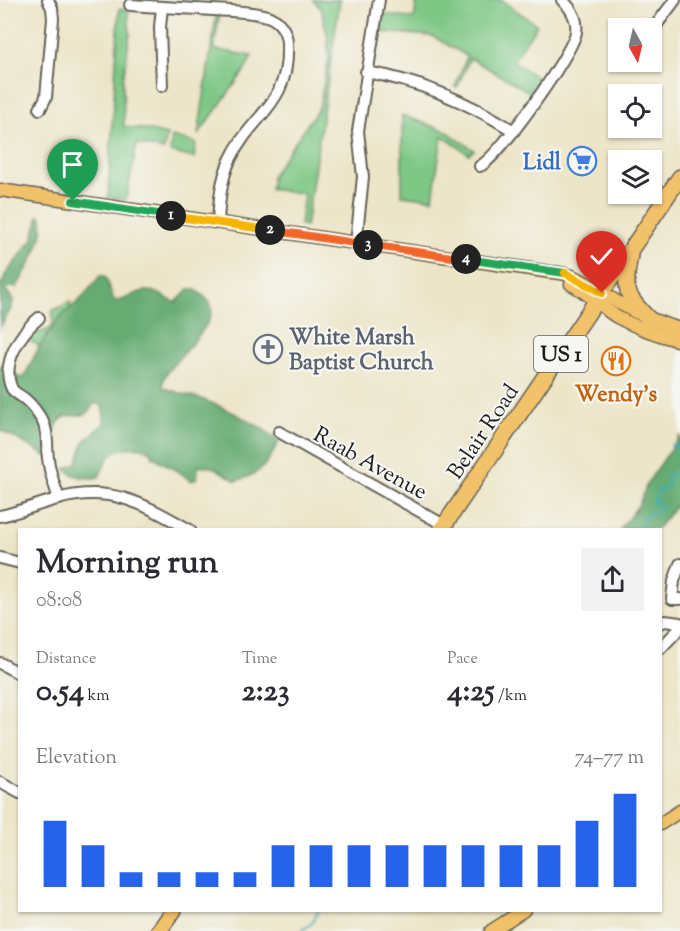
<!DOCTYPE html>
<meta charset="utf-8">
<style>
body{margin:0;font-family:"Sorts Mill Goudy",serif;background:#f2f2f3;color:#2b2b33;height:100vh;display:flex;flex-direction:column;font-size:22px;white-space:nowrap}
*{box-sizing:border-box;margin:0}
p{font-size:20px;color:#7c7c81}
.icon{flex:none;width:33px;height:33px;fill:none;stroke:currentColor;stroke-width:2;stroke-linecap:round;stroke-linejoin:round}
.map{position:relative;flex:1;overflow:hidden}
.details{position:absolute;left:18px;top:528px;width:644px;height:384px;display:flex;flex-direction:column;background:#fff;border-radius:0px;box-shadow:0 2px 4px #0004}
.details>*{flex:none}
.needle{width:39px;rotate:172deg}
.tools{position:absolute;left:608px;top:18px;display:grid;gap:12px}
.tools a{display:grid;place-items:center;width:54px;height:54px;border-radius:0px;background:#fff;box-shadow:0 2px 4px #0004;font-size:30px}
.pin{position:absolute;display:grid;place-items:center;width:51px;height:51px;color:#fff;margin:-62px -26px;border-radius:50% 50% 50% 0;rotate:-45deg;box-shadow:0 0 6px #0007}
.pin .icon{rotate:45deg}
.km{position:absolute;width:30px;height:30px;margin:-15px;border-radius:50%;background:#222;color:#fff;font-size:16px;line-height:30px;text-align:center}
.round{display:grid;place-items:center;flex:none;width:63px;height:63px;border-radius:0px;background:#f2f2f3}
.overview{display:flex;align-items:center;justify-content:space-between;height:102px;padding:0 18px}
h1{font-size:33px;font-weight:700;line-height:45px}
.figures{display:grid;grid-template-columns:repeat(3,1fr);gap:9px;height:102px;padding:6px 18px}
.figures div{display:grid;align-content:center}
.figures b{font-size:30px;font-weight:700}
.figures small{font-size:16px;font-weight:400}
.figures p{font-size:16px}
.chart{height:168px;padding:12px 18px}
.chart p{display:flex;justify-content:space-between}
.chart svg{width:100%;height:108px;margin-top:6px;stroke:#2563eb;stroke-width:6}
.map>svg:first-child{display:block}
</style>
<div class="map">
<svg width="680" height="931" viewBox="0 0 680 931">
<rect width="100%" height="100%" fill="#f6f6f2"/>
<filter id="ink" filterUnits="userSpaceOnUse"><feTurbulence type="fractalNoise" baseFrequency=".0167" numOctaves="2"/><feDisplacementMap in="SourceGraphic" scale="12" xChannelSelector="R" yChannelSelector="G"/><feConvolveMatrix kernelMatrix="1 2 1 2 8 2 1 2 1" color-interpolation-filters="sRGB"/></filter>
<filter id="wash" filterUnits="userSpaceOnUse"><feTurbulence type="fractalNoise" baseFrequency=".008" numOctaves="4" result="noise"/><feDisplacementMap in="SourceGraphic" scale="24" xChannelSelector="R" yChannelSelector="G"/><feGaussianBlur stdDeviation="1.35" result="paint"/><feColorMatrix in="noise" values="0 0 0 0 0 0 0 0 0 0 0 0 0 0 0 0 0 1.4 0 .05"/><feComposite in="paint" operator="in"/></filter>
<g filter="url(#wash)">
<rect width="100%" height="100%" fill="#ece5c8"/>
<g fill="#7ec785" stroke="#4d7250" stroke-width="1.5">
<path d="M313,0H340L306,226L300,225L304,194L270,189L272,175L319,108L328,61V37L321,9Z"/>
<path d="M417,0H501L537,25L513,61L538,79L529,92L470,58L457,88L455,87L467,56L432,36L381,32L384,14L414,19Z"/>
<path d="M119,9L128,10L130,34L123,80L124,127L143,129L167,135L164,150L137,144L126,200L108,197Z"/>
<path d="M216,17H219L214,49L252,56L245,70L198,135Z"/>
<path d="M402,115L446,131L474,150L469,154L442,136L433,199L402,195Z"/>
<path d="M172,137L196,143L194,158L170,152Z"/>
<path d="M70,302L71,311L48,352L25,338C37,329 59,336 52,311Z"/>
</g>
<g fill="#66ac72" stroke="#416447" stroke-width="1.5">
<path d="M39,215L42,217C46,241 28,266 17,287H8L5,289L13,300L12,307L0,328V283H3L5,275L33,239Z"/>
<path d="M100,276H104C111,284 109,293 115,301C128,301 135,290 148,291C160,291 166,300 176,302L189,289H194C200,293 208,298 211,305C218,325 171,361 164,378C163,381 163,384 163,387C173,392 183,394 195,397C218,404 262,425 279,442C266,465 263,473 236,481L215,468L199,465L196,479L191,481L178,471L152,456V453C142,445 121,446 111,455C106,460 102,471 99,477C88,479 74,478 65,469L77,463L84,442L104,423V415L101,404H93C88,420 77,413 65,417C52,422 53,448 54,459L52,460L26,444L0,430V365L23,379L39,347L60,317L82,298Z"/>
<path d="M680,436V501L657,529H620L638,506L648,482Z"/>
</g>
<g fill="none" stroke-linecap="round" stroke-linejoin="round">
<g stroke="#3baab8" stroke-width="2">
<path d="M671,444L680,451"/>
<path d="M672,445H680"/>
<path d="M680,459L677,467L680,472"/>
<path d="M641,530V523L649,513L660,510L661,505L653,502L660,489L669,487L666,475L680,474"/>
<path d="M301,931L312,923L319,910"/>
</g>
</g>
</g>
<g filter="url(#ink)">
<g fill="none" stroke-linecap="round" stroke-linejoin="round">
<g stroke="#656258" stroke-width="14">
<g id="minor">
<path d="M130,5C158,7 185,8 213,10C230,11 250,11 267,16C280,20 287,32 287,44C290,106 252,113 230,160C221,180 219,201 218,223"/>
<path d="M162,7L160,27L162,86"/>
<path d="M654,28L675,0"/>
<path d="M366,72C421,81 468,102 514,131"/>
<path d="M40,109L46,97L53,19L52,8L48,0"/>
<path d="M480,166C499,157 573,53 576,32C578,19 572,9 562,0"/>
<path d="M356,243L363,177L358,131L379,0"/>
<path d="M39,318C21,332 0,364 12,389C16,394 22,396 26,400C33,406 39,415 43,422C49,435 46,445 48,458C49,472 55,486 59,499"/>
<path d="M279,432L444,525"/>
<path d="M0,516C20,512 38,504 58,499C112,484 145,505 190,530"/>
<path d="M0,558L20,563"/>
<path d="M680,564L674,581L672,599H680"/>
<path d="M660,623L665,621L680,623"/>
<path d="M660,649L680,628"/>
<path d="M0,663L20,674"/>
<path d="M0,782L20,793"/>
</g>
</g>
<g stroke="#656258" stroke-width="15">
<g id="major">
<path d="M0,190L550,272C576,272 597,290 619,303C638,314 658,323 680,329"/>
<path d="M571,284C588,292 601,307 617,317C637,328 658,335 680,341"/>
<path d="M660,824L680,811"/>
<path d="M491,931L524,910"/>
</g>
</g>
<g stroke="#656258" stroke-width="18">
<g id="highway">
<path d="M630,255C624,289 624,294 649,319"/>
<path d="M441,530L680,177"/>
<path d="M159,931L174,910"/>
</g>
</g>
<use href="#minor" stroke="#fff" stroke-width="10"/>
<use href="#major" stroke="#f2c26a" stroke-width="12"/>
<use href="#highway" stroke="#f2c26a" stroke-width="15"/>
</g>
</g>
<g fill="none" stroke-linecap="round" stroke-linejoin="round" filter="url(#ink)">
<g stroke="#fff" stroke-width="12">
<path id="split-1" d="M73,201L171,216"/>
</g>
<g stroke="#fff" stroke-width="12">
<path id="split-2" d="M171,216L270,230"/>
</g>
<g stroke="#fff" stroke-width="12">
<path id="split-3" d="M270,230L368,245"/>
</g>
<g stroke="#fff" stroke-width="12">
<path id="split-4" d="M368,245L466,259"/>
</g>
<g stroke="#fff" stroke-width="12">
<path id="split-5" d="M466,259L565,273"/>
</g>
<g stroke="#fff" stroke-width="12">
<path id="split-6" d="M565,273L602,293"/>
</g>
<use href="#split-1" stroke="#22a559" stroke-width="8"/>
<use href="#split-2" stroke="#f5b400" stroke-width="8"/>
<use href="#split-3" stroke="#f0652b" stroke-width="8"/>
<use href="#split-4" stroke="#f0652b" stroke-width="8"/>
<use href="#split-5" stroke="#22a559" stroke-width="8"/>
<use href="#split-6" stroke="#f5b400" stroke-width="8"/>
</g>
<defs>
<g id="supermarket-ring" transform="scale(1.5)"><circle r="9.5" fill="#f6f6f2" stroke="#3f7fe0" stroke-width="1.5"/><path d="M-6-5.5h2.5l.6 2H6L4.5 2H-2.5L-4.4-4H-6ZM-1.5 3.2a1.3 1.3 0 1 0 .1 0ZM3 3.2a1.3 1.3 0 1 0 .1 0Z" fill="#3f7fe0"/></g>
<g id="church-ring" transform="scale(1.5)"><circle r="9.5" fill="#f6f6f2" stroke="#6b7280" stroke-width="1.5"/><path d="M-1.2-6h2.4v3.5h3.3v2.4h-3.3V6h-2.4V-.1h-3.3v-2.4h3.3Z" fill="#6b7280"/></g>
<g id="restaurant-ring" transform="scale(1.5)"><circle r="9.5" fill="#f6f6f2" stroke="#e8710a" stroke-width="1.5"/><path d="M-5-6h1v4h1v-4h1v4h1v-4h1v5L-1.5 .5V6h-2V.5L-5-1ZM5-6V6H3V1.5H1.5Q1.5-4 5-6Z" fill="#e8710a"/></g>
</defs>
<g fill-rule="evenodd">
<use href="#supermarket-ring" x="582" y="161"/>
<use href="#church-ring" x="268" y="349"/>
<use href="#restaurant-ring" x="616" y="361"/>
</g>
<g text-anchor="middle" stroke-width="4.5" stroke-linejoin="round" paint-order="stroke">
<rect fill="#f6f6f2" stroke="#5d5d5c" stroke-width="1.5" x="534" y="336" width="54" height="36" rx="4.5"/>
<g font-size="21" font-weight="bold" fill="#1c1c1c">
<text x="561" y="361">US 1</text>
</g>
<g font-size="22" font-weight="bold" fill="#366cbe" stroke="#f6f6f2" text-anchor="end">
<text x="561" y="169">Lidl</text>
</g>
<g font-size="22" font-weight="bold" fill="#5b616d" stroke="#f6f6f2" text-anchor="start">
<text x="289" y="344">White Marsh<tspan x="289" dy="25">Baptist Church</tspan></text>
</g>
<g font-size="22" font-weight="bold" fill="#c56008" stroke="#f6f6f2">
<text x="616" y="401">Wendy's</text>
</g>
<g font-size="22" fill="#1c1c1c" stroke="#f6f6f2">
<text transform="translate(482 431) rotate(-56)" y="8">Belair Road</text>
<text transform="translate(371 462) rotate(29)" y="8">Raab Avenue</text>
</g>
</g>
</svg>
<div class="tools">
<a><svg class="needle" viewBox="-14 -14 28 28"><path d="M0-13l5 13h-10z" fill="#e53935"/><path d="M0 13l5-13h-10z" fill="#7c7c81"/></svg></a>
<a><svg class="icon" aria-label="locate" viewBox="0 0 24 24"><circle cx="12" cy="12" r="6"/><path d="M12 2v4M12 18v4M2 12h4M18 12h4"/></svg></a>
<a><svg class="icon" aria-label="layers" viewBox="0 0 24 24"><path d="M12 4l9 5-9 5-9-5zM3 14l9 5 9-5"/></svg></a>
</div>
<div class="pin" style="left:73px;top:201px;background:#1e9e55"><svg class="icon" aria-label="arrive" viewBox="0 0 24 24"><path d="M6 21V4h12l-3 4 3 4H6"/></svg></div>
<div class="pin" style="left:602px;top:293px;background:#d93025"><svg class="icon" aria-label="check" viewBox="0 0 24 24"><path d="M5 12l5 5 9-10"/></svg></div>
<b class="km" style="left:171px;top:216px">1</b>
<b class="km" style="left:270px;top:230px">2</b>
<b class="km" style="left:368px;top:245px">3</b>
<b class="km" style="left:466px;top:259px">4</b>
<section class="details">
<div class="overview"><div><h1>Morning run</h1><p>08:08</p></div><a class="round"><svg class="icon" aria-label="share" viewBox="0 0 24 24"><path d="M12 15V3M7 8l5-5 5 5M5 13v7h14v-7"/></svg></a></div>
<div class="figures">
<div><p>Distance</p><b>0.54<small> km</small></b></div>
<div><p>Time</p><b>2:23</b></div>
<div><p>Pace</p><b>4:25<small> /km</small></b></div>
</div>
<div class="chart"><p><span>Elevation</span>74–77 m</p>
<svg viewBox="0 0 160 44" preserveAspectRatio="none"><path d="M5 44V17M15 44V27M25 44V38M35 44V38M45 44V38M55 44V38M65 44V27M75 44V27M85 44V27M95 44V27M105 44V27M115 44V27M125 44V27M135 44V27M145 44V17M155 44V6"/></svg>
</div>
</section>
</div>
